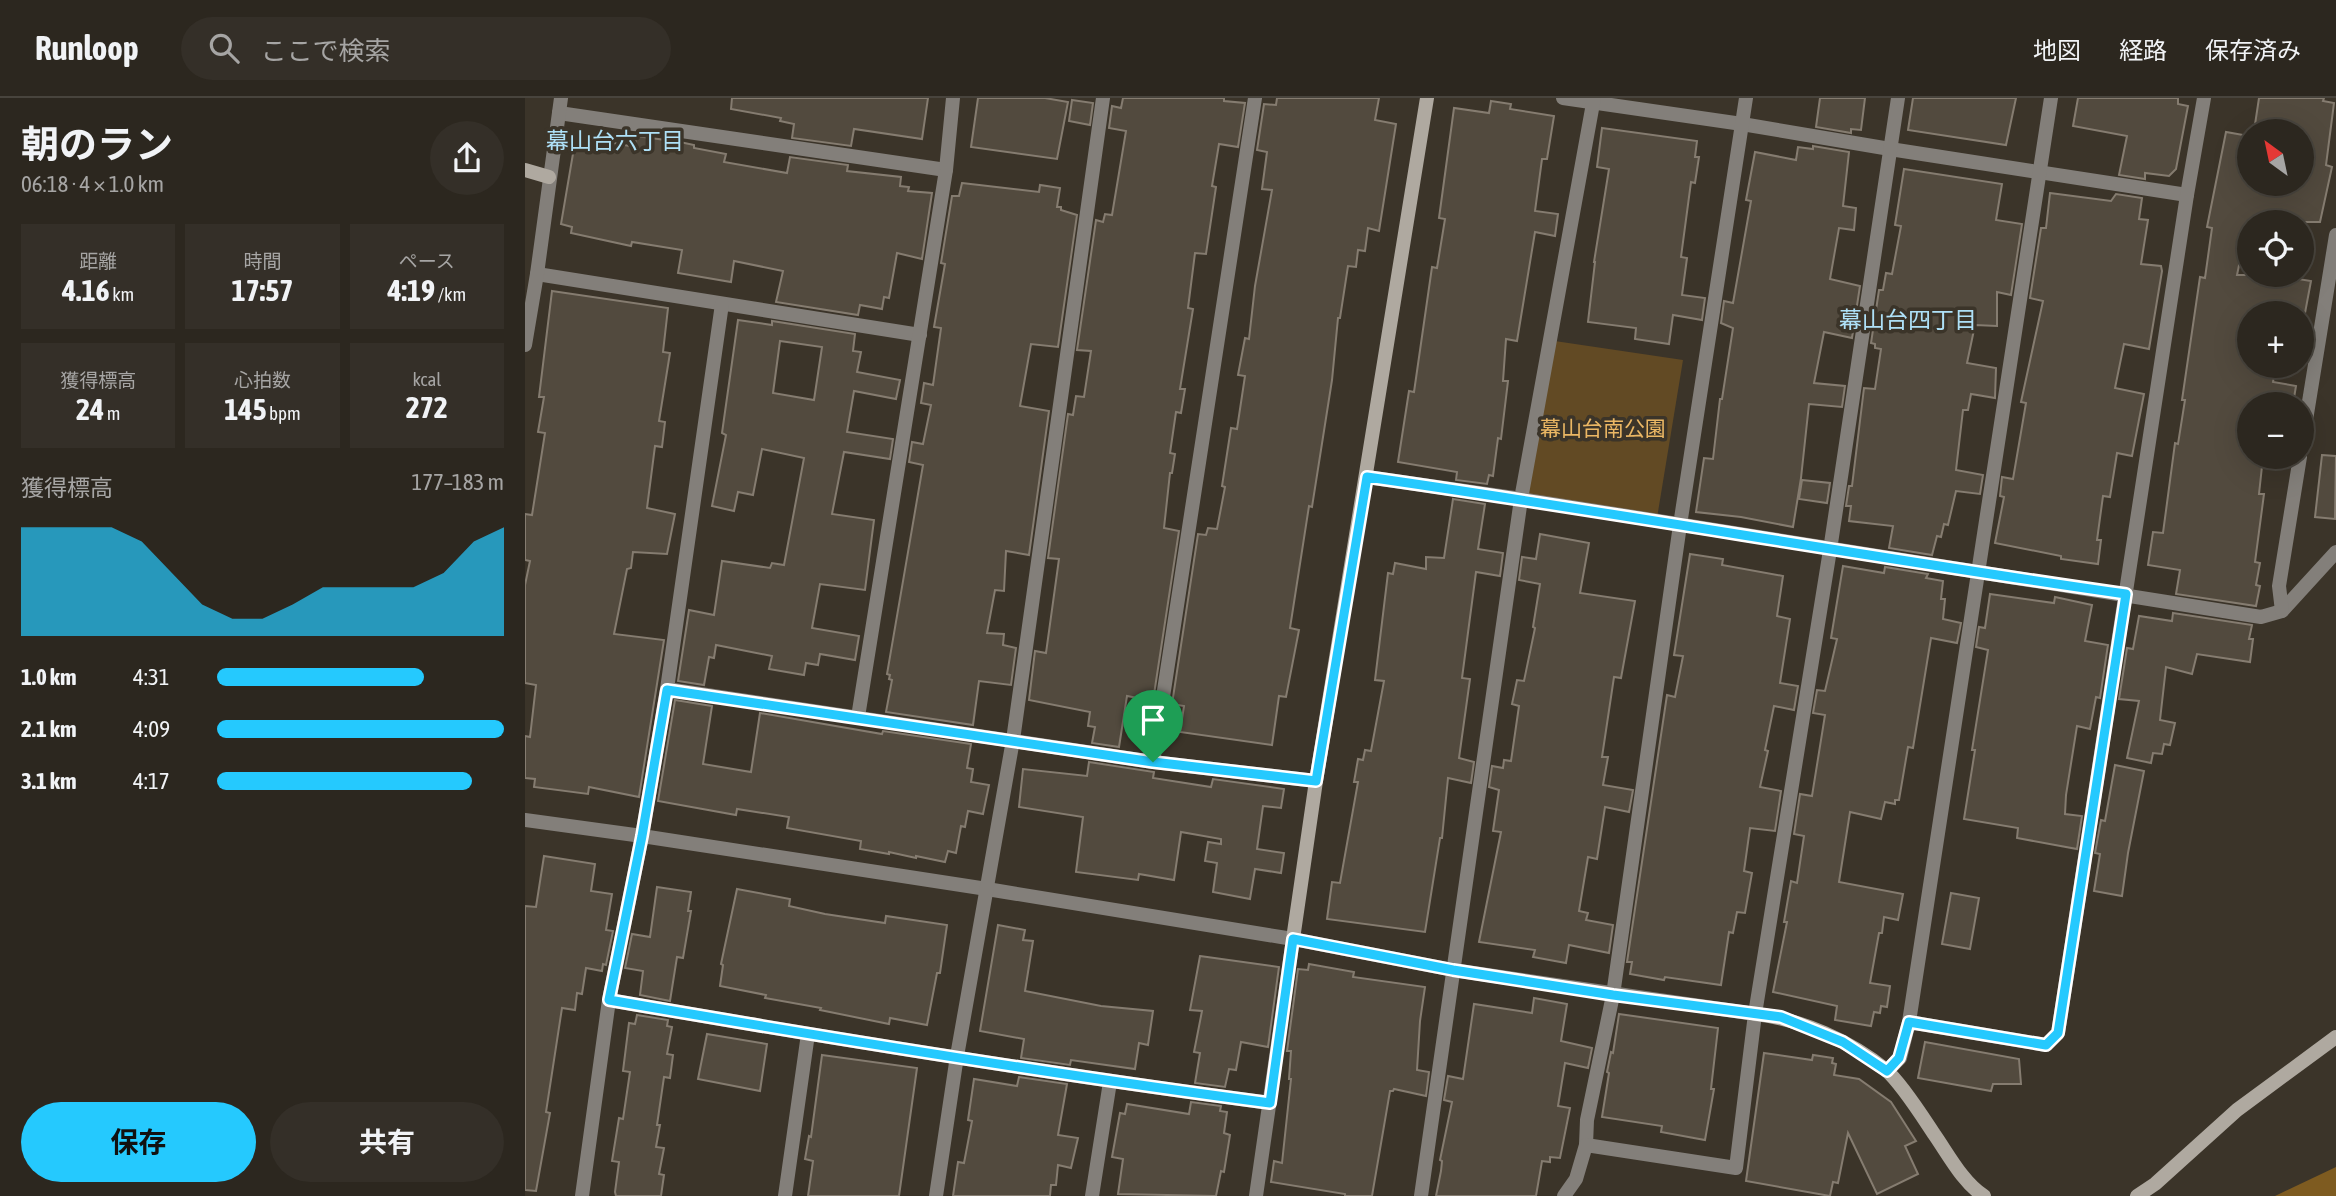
<!DOCTYPE html>
<html lang="ja">
<meta charset="utf-8">
<style>
body{margin:0;font-family:"Asap Condensed","Noto Sans JP",sans-serif;background:#342f28;color:#f1f3f6;height:100vh;display:flex;flex-direction:column;font-size:26px;white-space:nowrap}
*{box-sizing:border-box;margin:0}
p{font-size:23px;color:#a6a5a4}
.icon{flex:none;width:38px;height:38px;fill:none;stroke:currentColor;stroke-width:2;stroke-linecap:round;stroke-linejoin:round}
.map{position:relative;flex:1;overflow:hidden}
.details{display:flex;flex-direction:column;background:#2c271f;width:525px}
.details>*{flex:none}
.needle{width:46px;rotate:327deg}
.controls{position:absolute;left:1712px;top:21px;display:grid;gap:14px}
.controls a{display:grid;place-items:center;width:77px;height:77px;border-radius:50%;background:#2c271f;box-shadow:0 7px 28px #0002,0 0 0 2px #48443d;font-size:35px}
.pin{position:absolute;display:grid;place-items:center;width:60px;height:60px;color:#fff;margin:-72px -30px;border-radius:50% 50% 50% 0;rotate:-45deg;box-shadow:0 0 7px #0007}
.pin .icon{rotate:45deg}
.round{display:grid;place-items:center;flex:none;width:74px;height:74px;border-radius:37px;background:#342f28}
.summary{display:flex;align-items:center;justify-content:space-between;height:119px;padding:0 21px}
h1{font-size:38px;font-weight:700;line-height:52px}
.metrics{display:grid;grid-template-columns:repeat(3,1fr);gap:10px;height:119px;padding:7px 21px}
.metrics div{display:grid;align-content:center;border-radius:0px;background:#342f28;text-align:center}
.metrics b{font-size:30px;font-weight:700}
.metrics small{font-size:19px;font-weight:400}
.metrics p{font-size:19px}
.chart{height:196px;padding:14px 21px}
.chart p{display:flex;justify-content:space-between}
.chart svg{width:100%;height:126px;margin-top:7px;fill:#25c9fe;opacity:.7}
.cta{display:flex;gap:14px;margin-top:auto;padding:14px 21px}
.cta a{flex:1;height:80px;border-radius:42px;background:#25c9fe;color:#111;font-size:28px;font-weight:700;line-height:80px;text-align:center}
.cta a+a{background:#342f28;color:#f1f3f6}
ul{padding:0 21px;list-style:none;font-size:23px}
li{display:grid;grid-template-columns:112px 84px 1fr;align-items:center;height:52px}
li i{height:18px;border-radius:9px;background:#25c9fe}
header{display:flex;align-items:center;gap:42px;box-sizing:border-box;height:98px;padding:0 35px;background:#2c271f;border-bottom:2px solid #48443d}
header strong{font-size:33px}
nav{display:flex;gap:38px;margin-inline-start:auto;font-size:24px}
.search{width:490px;height:63px;background:#342f28;display:flex;align-items:center;gap:18px;box-sizing:border-box;padding:0 24px;border-radius:38px;color:#a6a5a4;font-size:26px}
main{display:flex;flex:1;min-height:0}
.map>svg:first-child{display:block}
</style>
<header>
<strong>Runloop</strong>
<div class="search"><svg class="icon" aria-label="search" viewBox="0 0 24 24"><circle cx="10" cy="10" r="6"/><path d="M15 15l6 6"/></svg>ここで検索</div>
<nav><a>地図</a><a>経路</a><a>保存済み</a></nav>
</header>
<main>
<section class="details">
<div class="summary"><div><h1>朝のラン</h1><p>06:18 · 4 × 1.0 km</p></div><a class="round"><svg class="icon" aria-label="share" viewBox="0 0 24 24"><path d="M12 15V3M7 8l5-5 5 5M5 13v7h14v-7"/></svg></a></div>
<div class="metrics">
<div><p>距離</p><b>4.16<small> km</small></b></div>
<div><p>時間</p><b>17:57</b></div>
<div><p>ペース</p><b>4:19<small> /km</small></b></div>
</div>
<div class="metrics">
<div><p>獲得標高</p><b>24<small> m</small></b></div>
<div><p>心拍数</p><b>145<small> bpm</small></b></div>
<div><p>kcal</p><b>272</b></div>
</div>
<div class="chart"><p><span>獲得標高</span>177–183 m</p>
<svg viewBox="0 0 160 44" preserveAspectRatio="none"><path d="M0 44V6L10 6L20 6L30 6L40 11L50 22L60 33L70 38L80 38L90 33L100 27L110 27L120 27L130 27L140 22L150 11L160 6V44z"/></svg>
</div>
<ul>
<li><b>1.0 km</b>4:31<i style="width:72%"></i></li>
<li><b>2.1 km</b>4:09<i style="width:100%"></i></li>
<li><b>3.1 km</b>4:17<i style="width:89%"></i></li>
</ul>
<div class="cta"><a>保存</a><a>共有</a></div>
</section>
<div class="map">
<svg width="1811" height="1098" viewBox="0 0 1811 1098">
<rect width="100%" height="100%" fill="#3b3429"/>
<path fill="#624a24" d="M1023,242L1158,262L1132,420L997,401Z"/>
<path fill="#7e5b20" d="M1811,1069V1098H1750Z"/>
<g fill="#524a3e" stroke="#857c70" stroke-width="2" fill-rule="evenodd">
<path d="M207,0H403L397,41L329,31L326,48L267,40L269,26L255,23L256,20L206,11Z"/>
<path d="M453,0H520L543,4L532,61L446,49Z"/>
<path d="M598,0H699V3L720,5L713,49L694,46L687,88L691,89L681,156L670,155L663,210L668,211L655,291H660L656,315L651,314L645,355L650,356L647,375H645L639,430L654,433L628,603L602,598L594,649L567,645L570,629L563,628L565,614L504,602L510,553L521,555L534,461L523,460L543,316L548,317L551,298L559,299L566,253L552,252L571,122L578,124L580,116L587,117L601,33L584,30L587,8L596,10Z"/>
<path d="M752,0H854L850,22L871,26L854,133L843,130L840,153L833,152L831,169L823,168L815,220H813L807,282L787,409L784,408L765,530L774,532L761,599L754,598L747,647L655,634L659,608L647,606L673,436L681,437L683,430L692,431L700,389L697,388L706,330L712,331L720,278L713,277L720,240L724,241L730,188L747,92L737,91L742,54L732,52L739,6L751,7Z"/>
<path d="M1295,0H1340L1336,32L1326,31V35L1291,29Z"/>
<path d="M1388,0H1491L1481,47L1383,32Z"/>
<path d="M1553,0H1653V6L1663,8L1651,71L1644,78L1620,75V81L1594,77L1602,38L1548,28Z"/>
<path d="M1734,0H1799L1798,3L1809,5L1801,67L1807,69L1795,124H1723L1712,177H1749L1786,183L1780,215H1724V268H1751L1748,284L1771,288L1768,306H1724V359H1738L1734,396H1739L1730,464L1735,465L1731,487L1735,488L1731,508L1651,496L1655,472L1623,467L1628,434L1638,435L1650,345L1653,346L1660,302H1657L1675,179L1680,180L1687,130L1682,129L1701,34L1724,38V86H1776V33H1729Z"/>
<path d="M547,2L568,5L565,27L544,23Z"/>
<path d="M966,3L986,6L985,11L1029,18L1022,61H1017L1010,113L1033,116L1030,138L1010,134L992,243L981,241L978,283H983L976,341L973,340L968,378L964,377L962,386L931,382L932,374L873,364L884,293L889,294L907,169L912,170L920,121L914,120L929,10L964,15Z"/>
<path d="M1077,30L1172,43L1170,59H1174L1170,85L1166,84L1156,159L1162,160L1157,197L1180,200L1177,222L1148,217L1144,246L1110,241L1111,230L1063,224L1070,164H1069L1084,71L1072,69Z"/>
<path d="M51,38L110,49L111,38L155,44L169,47V50L201,56L199,64L262,75L265,59L323,67L322,73L376,79L375,88L384,89L383,93L407,95L397,161L372,155L364,200L359,199L357,211L335,207L333,217L251,204L258,173L209,163L206,184L153,175L157,152L107,144L106,148L46,135L47,129L36,126Z"/>
<path d="M1288,48L1324,54L1318,108L1331,110L1329,132L1314,130L1305,181L1335,188L1327,240L1299,234L1289,285L1320,288L1317,309L1284,306L1276,380L1268,429L1216,419L1171,414L1179,360L1188,361L1195,301H1197L1208,230L1196,225L1199,203L1208,205L1226,103L1221,102L1230,54L1271,62L1273,49L1288,51Z"/>
<path d="M1379,71L1477,86L1471,122L1497,126L1486,197L1472,194V228L1450,227L1442,265L1471,270L1470,300L1446,296L1443,312H1438L1431,372L1458,377L1455,396L1431,393L1423,427L1419,426L1416,439L1412,438L1407,457L1364,450L1368,428L1324,423L1326,408H1321L1324,388H1327L1339,290L1350,291L1356,251L1350,250V246L1346,245L1354,192H1358L1361,175L1367,176L1376,128L1370,127Z"/>
<path d="M437,85L514,94L515,87L535,90L532,109H536V112L552,117L533,249L506,246L495,308L524,313L504,457L481,453L479,493L470,492L462,535L479,536L478,547L491,550L486,587L454,583L448,627L361,614L367,582L364,581L365,577L362,576L398,367L384,364L387,344L398,346L406,307L396,305L399,285L408,287L416,230L409,229L420,166L416,165L427,98H434Z"/>
<path d="M1525,95L1586,103L1591,96L1617,100L1614,121L1623,122L1616,166L1636,168L1637,173L1624,251L1599,246L1590,290L1619,296L1607,358L1592,355L1585,399L1578,398L1572,442H1576L1573,466L1536,461V458L1470,445L1479,399L1475,398L1477,379L1488,381L1501,305L1496,304L1518,203L1505,200L1516,130H1521Z"/>
<path d="M27,193L143,210L138,254L145,255L134,323L140,324L137,349L130,348L122,410L150,416L142,456L108,454L106,470L102,471L89,536L139,542L114,699L64,689L63,696L9,689L10,681L0,680V638L5,639L11,587L0,585V487L5,463L0,462V416L7,417L20,335L13,334L19,299H14Z"/>
<path d="M213,222L247,227V223L330,236L328,253L336,254L332,274L375,282L371,301L329,293L322,334L368,341L365,361L319,354L307,416L349,422L340,492L295,486L287,530L334,538L330,562L295,556L293,567L281,565L279,577L244,571L247,558L191,547L189,560L184,559L179,587L153,583L164,512L189,517L197,463L245,470L247,465L259,467L279,360L237,351L228,397L213,394L209,413L187,408L201,337L197,335ZM255,243L297,249L289,302L248,295Z"/>
<path d="M1797,357L1811,358L1810,421L1790,419Z"/>
<path d="M1277,382L1305,385L1302,405L1274,401Z"/>
<path d="M928,401L960,406L953,451L978,455L975,478L951,474L937,580L945,581L934,660L949,664L946,685L923,680L917,740H915L900,834L802,821L807,784L815,785L833,684H829L833,661L838,662L840,652L846,653L859,583L850,582L863,475L868,476L870,465L901,471V459L919,460Z"/>
<path d="M1015,436L1064,445L1055,495L1110,503L1096,580L1089,579L1077,659H1083L1078,687L1108,692L1104,714L1080,709L1072,761L1063,759L1054,813L1063,815L1061,822L1088,827L1084,855L1044,847L1041,865L1008,859L1010,852L954,844L976,734L968,733L974,692L964,689L967,668L978,670L979,662L986,663L994,608L987,606L992,582L999,583L1010,530L1008,529L1015,486L994,482L997,459L1011,461Z"/>
<path d="M1165,456L1198,461L1197,467L1258,478L1252,518L1265,521L1255,585L1273,588L1269,612L1249,608L1240,652L1243,653L1235,689L1256,693L1250,733L1225,730L1219,773L1227,775L1220,815L1212,814L1208,835L1204,834L1196,887L1140,879L1139,882L1105,876L1107,864H1102L1142,597L1150,599L1158,558L1149,557Z"/>
<path d="M1318,468L1359,475L1360,469L1403,476L1401,480L1418,483L1416,501H1420L1418,521L1436,525L1432,545L1406,540L1388,650L1383,649L1374,702H1370V706L1360,704L1356,721L1325,714L1314,784L1378,796L1373,822L1359,819L1357,835H1354L1345,885L1365,888L1362,909L1356,908L1355,915L1349,914L1346,928L1310,922L1312,908L1248,894L1262,824H1259L1266,783L1272,785L1279,738L1269,736L1275,696L1287,698L1300,617L1288,615L1292,592L1300,593L1312,541L1306,540Z"/>
<path d="M1465,496L1529,505L1530,499L1567,507L1560,543L1583,547L1575,600L1571,599L1565,631L1552,628L1541,697L1540,716L1557,718L1552,751L1492,740L1493,730L1439,721L1450,652H1447L1463,552L1451,549L1454,529L1460,530Z"/>
<path d="M1648,515L1727,527L1724,541H1728L1725,564L1672,556L1667,576L1641,569L1635,622L1650,625L1645,647L1639,646L1637,656L1628,655L1626,665L1602,660L1614,603L1594,601L1602,550L1608,551L1614,518L1647,523Z"/>
<path d="M150,602L187,608L178,666L226,674L235,615L357,636L358,633L446,646L442,670L448,671L446,684L464,687L458,716L443,713L440,729L436,728L431,755L423,753L420,764L391,758V760L364,754V756L335,751L336,743L262,730L264,719L212,711L211,717L133,703Z"/>
<path d="M564,664L629,674L628,680L686,689L688,681L759,691L756,710L738,708L732,751L759,755L756,775L730,771L725,801L688,794L692,765L680,763L683,744L696,746V741L656,734L649,782L614,776L613,782L551,774L558,719L494,709L498,671L562,678Z"/>
<path d="M1590,667L1619,673L1603,755L1597,798L1569,793L1575,756L1570,755L1576,722L1580,723Z"/>
<path d="M19,758L70,766L66,793L87,796L81,832L88,833L81,867L78,866L77,873L61,870L57,896L52,895L50,912L37,910L21,1014L25,1015L11,1093L0,1092V808L11,809Z"/>
<path d="M132,789L166,794L163,813H166L158,860L152,859L145,903L115,897L118,873L100,870L107,836L125,839Z"/>
<path d="M212,791L265,801L264,808L300,816L360,825L361,818L422,827L415,875H412L402,927L365,920L364,926L295,912L296,910L240,900L241,897L195,888L198,867L196,866Z"/>
<path d="M1426,795L1454,800L1445,851L1417,846Z"/>
<path d="M473,827L500,832L498,842L508,843L500,893L576,908L628,913L623,947L614,945L610,971L546,962L545,967L496,960L499,941L455,933Z"/>
<path d="M675,858L754,869L743,949L716,944L711,972L704,971L700,989L670,985L675,955L669,954L677,913L665,912Z"/>
<path d="M784,866L829,874L828,879L900,889L895,923L892,972L904,974L901,998L869,991L868,993H865L847,1098H820V1096L746,1084L749,1063L757,1065L766,981H764L766,953H762L773,871L783,872Z"/>
<path d="M1009,900L1042,906L1036,943L1067,950L1063,970L1040,965L1033,1008L1045,1010L1035,1060L1025,1059V1064L1017,1063L1011,1098H911L916,1073L917,1063L915,1062L927,1004L919,1002L923,978L938,981L949,906L1007,915Z"/>
<path d="M1094,916L1193,930L1186,991H1189L1180,1042L1136,1034L1137,1028L1077,1019L1084,975L1082,974L1086,954L1088,955Z"/>
<path d="M112,917L143,922L142,928L147,929L142,956L148,957L145,980L139,979L132,1027H135L131,1049L139,1050L134,1076L139,1077L136,1098H91L90,1094L94,1064L87,1063L94,1020L98,1021L105,974L98,973L104,925L110,926Z"/>
<path d="M182,936L242,946L235,993L173,981Z"/>
<path d="M1400,944L1494,961L1496,986H1468L1466,993L1393,980Z"/>
<path d="M1239,955L1287,962L1288,957L1308,960L1307,965L1311,966L1309,977L1334,981L1366,1004L1391,1043L1380,1048L1393,1076L1352,1096L1323,1035L1313,1085L1308,1084L1305,1098L1221,1083Z"/>
<path d="M297,957L392,970L374,1098H283L288,1063L280,1061L284,1038L286,1039Z"/>
<path d="M494,979L542,986L533,1037L553,1040L546,1070L533,1067L531,1087H526L525,1098H428L433,1064L439,1065L447,1023L443,1022L449,981L492,988Z"/>
<path d="M666,1004L696,1008L695,1013L702,1014L699,1035L705,1037L699,1074L696,1073L691,1098L593,1096L598,1061L587,1059L595,1015L600,1016L602,1006L664,1016Z"/>
</g>
<g fill="none" stroke-linecap="round" stroke-linejoin="round">
<g stroke="#837f7a" stroke-width="14">
<path d="M1038,0L1217,26L1365,51L1662,97"/>
<path d="M34,15L421,72"/>
<path d="M12,176L395,237"/>
<path d="M0,247L12,176L36,0"/>
<path d="M1776,353L1811,137"/>
<path d="M842,379L996,401L1736,519L1757,513L1811,454"/>
<path d="M1757,513L1754,488L1775,359"/>
<path d="M142,591L628,664L791,683"/>
<path d="M333,619L421,72L428,0"/>
<path d="M628,664L730,0"/>
<path d="M0,722L117,738L462,791L768,841L928,872L1230,916"/>
<path d="M84,902C304,940 524,976 745,1005"/>
<path d="M1384,924L1526,0"/>
<path d="M1362,973L1375,960L1384,924L1521,947L1533,935L1662,97L1679,0"/>
<path d="M1061,1047L1062,1022L1088,897L1155,427L1221,0"/>
<path d="M57,1098L84,902L117,738L142,591L197,206"/>
<path d="M260,1098L283,936"/>
<path d="M411,1098L432,958L488,642L578,0"/>
<path d="M567,1098L585,984"/>
<path d="M731,1098L768,841"/>
<path d="M896,1098L996,401L1069,0"/>
<path d="M1039,1098L1051,1081L1061,1047L1211,1070L1230,916L1305,452L1373,0"/>
</g>
<g stroke="#afa9a0" stroke-width="14">
<path d="M0,72L24,79"/>
<path d="M768,841L791,683L902,0"/>
<path d="M1230,916C1276,921 1325,943 1361,972C1377,986 1397,1018 1409,1036C1423,1056 1438,1085 1459,1098"/>
<path d="M1612,1098L1630,1086L1712,1012L1811,939"/>
</g>
</g>
<g fill="none" stroke-linecap="round" stroke-linejoin="round">
<g stroke="#fff" stroke-width="14">
<path id="route" d="M842,379C1095,415 1347,460 1601,496L1533,935L1521,947L1384,924L1374,960L1362,973L1318,944L1256,919L1088,897L928,872L768,841L745,1005C524,976 304,940 84,902L117,738L142,592L628,664L791,683Z"/>
</g>
<use href="#route" stroke="#25c9fe" stroke-width="9"/>
</g>
<g text-anchor="middle" stroke-width="7" stroke-linejoin="round" paint-order="stroke">
<g font-size="21" fill="#ebb764" stroke="#3b3429">
<text x="1078" y="338">幕山台南公園</text>
</g>
<g font-size="23" fill="#aee0f7" stroke="#3b3429">
<text x="90" y="51">幕山台六丁目</text>
<text x="1383" y="230">幕山台四丁目</text>
</g>
</g>
</svg>
<div class="controls">
<a><svg class="needle" viewBox="-14 -14 28 28"><path d="M0-13l5 13h-10z" fill="#e53935"/><path d="M0 13l5-13h-10z" fill="#a6a5a4"/></svg></a>
<a><svg class="icon" aria-label="locate" viewBox="0 0 24 24"><circle cx="12" cy="12" r="6"/><path d="M12 2v4M12 18v4M2 12h4M18 12h4"/></svg></a>
<a>+</a>
<a>−</a>
</div>
<div class="pin" style="left:628px;top:664px;background:#1e9e55"><svg class="icon" aria-label="arrive" viewBox="0 0 24 24"><path d="M6 21V4h12l-3 4 3 4H6"/></svg></div>
</div>
</main>
